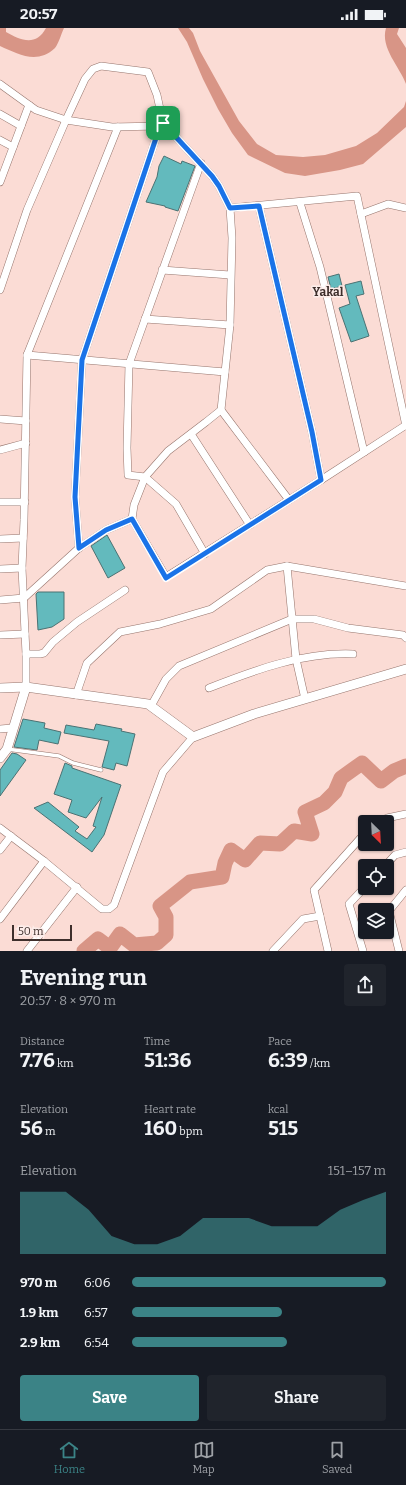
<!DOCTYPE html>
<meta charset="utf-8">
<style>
body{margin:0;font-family:Bitter,serif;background:#20242c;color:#f1f3f6;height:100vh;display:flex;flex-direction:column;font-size:15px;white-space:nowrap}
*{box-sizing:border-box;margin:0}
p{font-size:13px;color:#9ea1a6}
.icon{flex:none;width:22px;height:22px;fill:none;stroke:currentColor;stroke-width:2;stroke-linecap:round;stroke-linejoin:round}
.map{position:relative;height:923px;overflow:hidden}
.drawer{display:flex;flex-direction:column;background:#171b24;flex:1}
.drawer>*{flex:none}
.needle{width:26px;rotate:156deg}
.tools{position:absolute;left:358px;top:787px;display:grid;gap:8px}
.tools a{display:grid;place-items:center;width:36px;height:36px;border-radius:4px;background:#171b24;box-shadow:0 1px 3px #0004;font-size:20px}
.scale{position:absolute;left:12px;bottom:10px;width:60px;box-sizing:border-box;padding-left:4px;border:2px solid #3e2f2c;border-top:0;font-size:11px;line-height:14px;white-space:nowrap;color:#3e2f2c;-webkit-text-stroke:3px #fdedea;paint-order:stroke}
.pin{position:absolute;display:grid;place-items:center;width:34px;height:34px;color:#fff;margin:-17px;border-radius:8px;box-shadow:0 2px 6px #0006}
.round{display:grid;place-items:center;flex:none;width:42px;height:42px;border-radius:4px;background:#20242c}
.head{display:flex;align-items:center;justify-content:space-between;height:68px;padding:0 20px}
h1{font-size:22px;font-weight:700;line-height:30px}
.figures{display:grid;grid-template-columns:repeat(3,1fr);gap:6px;height:68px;padding:4px 20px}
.figures div{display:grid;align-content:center}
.figures b{font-size:20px;font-weight:700}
.figures small{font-size:11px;font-weight:400}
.figures p{font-size:11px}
.chart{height:112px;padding:8px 20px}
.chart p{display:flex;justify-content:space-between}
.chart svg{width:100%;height:72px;margin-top:4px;fill:#3b8386;opacity:.7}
.button{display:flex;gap:8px;margin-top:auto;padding:8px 20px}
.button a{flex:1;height:46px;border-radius:4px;background:#3b8386;color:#fff;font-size:16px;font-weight:700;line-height:46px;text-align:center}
.button a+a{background:#20242c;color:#f1f3f6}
ul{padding:0 20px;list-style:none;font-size:13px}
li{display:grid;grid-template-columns:64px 48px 1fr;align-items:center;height:30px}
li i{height:10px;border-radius:5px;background:#3b8386}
.status{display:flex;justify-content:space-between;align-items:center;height:28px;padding:0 20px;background:#171b24;direction:ltr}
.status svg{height:11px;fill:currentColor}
.menu{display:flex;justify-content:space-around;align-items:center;height:56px;border-top:1px solid #363941;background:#171b24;font-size:11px;color:#9ea1a6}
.menu a{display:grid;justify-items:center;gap:2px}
.menu .selected{color:#3b8386}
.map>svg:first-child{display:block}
</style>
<div class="status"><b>20:57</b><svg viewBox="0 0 49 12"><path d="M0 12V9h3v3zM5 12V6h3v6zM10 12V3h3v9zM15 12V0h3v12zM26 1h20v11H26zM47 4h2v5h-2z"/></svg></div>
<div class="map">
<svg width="406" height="923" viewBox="0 0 406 923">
<rect width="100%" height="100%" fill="#fbdcd5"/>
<g fill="#d89586">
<path d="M0,0H6V4C20,12 36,19 46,0H64C61,6 59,15 55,20C37,37 18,26 0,18Z"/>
<path d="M178,0H189L193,5L200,23L239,93L257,116L276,127L303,129L325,127L356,118L377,105L404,79L406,73V99L363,136L340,142L305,148L285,145L248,127L232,105L218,81L203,51L187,14Z"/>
<path d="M386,0H399L397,6L406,20V56C400,39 380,20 386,0Z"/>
</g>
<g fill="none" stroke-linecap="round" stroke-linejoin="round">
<path stroke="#d89586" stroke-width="15" d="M84,923L98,911L110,920L120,906L134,917L157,915L166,907V889L160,878L190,854L222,849L225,835L231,822L245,832L260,815L280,816L294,803L312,806L305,784L324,775L335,764L341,750L362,735L381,753L394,743L406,738"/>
</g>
<g fill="#63babd" stroke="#4b7273">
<path d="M164,128L181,136L182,133L195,138L178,183L165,179V178L146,174L157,149L159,138Z"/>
<path d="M339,246L342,258L331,261L328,249Z"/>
<path d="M361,253L364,266L356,268L369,308L351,314L339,280L350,276L345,257Z"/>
<path d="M107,507L125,540L108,550L91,518Z"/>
<path d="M38,564H64V591L52,599L38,602L36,566Z"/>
<path d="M23,691L45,695L44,700L61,704L58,716L39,712L37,722L14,719Z"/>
<path d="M96,696L122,701L121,703L135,706L127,738L116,735L114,742L102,739L109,713L64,705L66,697L94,702Z"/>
<path d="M12,725L17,726L26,732L0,768V742Z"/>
<path d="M65,735L72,738V740L121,757L104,807L92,824L34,780L48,774L79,799L75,803L87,811L96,799L93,798L102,769L86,790L68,784L72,772L54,766Z"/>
</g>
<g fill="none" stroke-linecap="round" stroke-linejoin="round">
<g stroke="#96756d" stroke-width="4.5">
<path id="lane" d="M7,721L59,728L73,735L101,742"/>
</g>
<g stroke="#96756d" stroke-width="8">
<g id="street">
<path d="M0,56L36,82L66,92L112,99L160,98"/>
<path d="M0,86L21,98"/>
<path d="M0,112L13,119"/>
<path d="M201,135L129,336L127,420L128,447L145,449L176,476L205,526"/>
<path d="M0,154L29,77"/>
<path d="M300,175L320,239L364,424"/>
<path d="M259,178L312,404L321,452"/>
<path d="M230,180L357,168L406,398"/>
<path d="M361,186L388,176L406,180"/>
<path d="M162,242L230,247"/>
<path d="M0,262L27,182L66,92L85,51L93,41L101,38L148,44L157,67L163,95L212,148L219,158L230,180L232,210L230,297L221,382L206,394L168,423L145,449L134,477L132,491L106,502L79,520L24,570L0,572"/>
<path d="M145,291L230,297"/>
<path d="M27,327L225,344"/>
<path d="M221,382L289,472"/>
<path d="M0,391L26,393"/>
<path d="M191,406L250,497"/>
<path d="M0,422L26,415"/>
<path d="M0,474H25"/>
<path d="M132,491L166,549L321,452L406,397"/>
<path d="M0,511L23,510"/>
<path d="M79,520L75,469L82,332L160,98L163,95"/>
<path d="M287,538L296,631L305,671"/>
<path d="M0,541L22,540"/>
<path d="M0,607L25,606"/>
<path d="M26,626H40L44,625L53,614L77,594L125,562"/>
<path d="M26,659V626L22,540L24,492L27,327L118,99"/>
<path d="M209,660C255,642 303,624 353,626"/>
<path d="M76,667L87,635L120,604L160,596L211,581L267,542L287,538L406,558"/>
<path d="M151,678L166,651L179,638L292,591H314L348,600L403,607L406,610"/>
<path d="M0,701L12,700"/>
<path d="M379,794L387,790L406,786"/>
<path d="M0,800L44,833L102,881H109L114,877L163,744L193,709"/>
<path d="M0,822L11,808"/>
<path d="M385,838L395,827L406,824"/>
<path d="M0,891L44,833"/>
<path d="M27,923L77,859"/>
<path d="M273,923L303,891L320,888"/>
<path d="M328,923L314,862L365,805"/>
<path d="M363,923L349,876L365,859"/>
<path d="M399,923L389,883L406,862"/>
</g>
</g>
<g stroke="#96756d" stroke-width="10">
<g id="secondary">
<path d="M0,660L26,659L148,676L193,709L254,686L406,641"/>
<path d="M0,730L7,721L26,659"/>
</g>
</g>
<use href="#lane" stroke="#fff" stroke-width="3.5"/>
<use href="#street" stroke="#fff" stroke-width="7"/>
<use href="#secondary" stroke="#fff" stroke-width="9"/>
</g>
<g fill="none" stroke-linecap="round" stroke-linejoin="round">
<g stroke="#fff" stroke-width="8">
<path id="route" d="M163,95L212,148L219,158L230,180L259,178L312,404L321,452L166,550L132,491L106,502L79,520L75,469L82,332L160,98Z"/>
</g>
<use href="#route" stroke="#1a73e8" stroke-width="5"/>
</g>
<g text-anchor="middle" stroke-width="3" stroke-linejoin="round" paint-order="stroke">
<g font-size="12" font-weight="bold" fill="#3e2f2c" stroke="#fdedea">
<text x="328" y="268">Yakal</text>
</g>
</g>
</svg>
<div class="tools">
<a><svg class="needle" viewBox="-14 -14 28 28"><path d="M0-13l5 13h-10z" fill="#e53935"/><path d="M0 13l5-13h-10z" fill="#9ea1a6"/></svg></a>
<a><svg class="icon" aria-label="locate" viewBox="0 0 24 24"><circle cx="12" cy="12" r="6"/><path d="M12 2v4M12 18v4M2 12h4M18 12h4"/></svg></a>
<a><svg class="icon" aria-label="layers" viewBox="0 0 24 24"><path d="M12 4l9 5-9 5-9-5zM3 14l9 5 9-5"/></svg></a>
</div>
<div class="scale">50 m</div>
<div class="pin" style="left:163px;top:95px;background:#1e9e55"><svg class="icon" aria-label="arrive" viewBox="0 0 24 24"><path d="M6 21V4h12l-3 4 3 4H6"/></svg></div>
</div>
<section class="drawer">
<div class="head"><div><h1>Evening run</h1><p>20:57 · 8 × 970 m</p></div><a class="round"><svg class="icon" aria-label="share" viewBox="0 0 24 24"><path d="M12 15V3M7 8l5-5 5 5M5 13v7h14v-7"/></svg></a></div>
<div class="figures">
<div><p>Distance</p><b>7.76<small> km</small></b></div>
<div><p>Time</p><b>51:36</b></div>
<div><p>Pace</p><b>6:39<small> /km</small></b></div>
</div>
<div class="figures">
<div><p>Elevation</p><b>56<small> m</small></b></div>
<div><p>Heart rate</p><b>160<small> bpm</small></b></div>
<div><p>kcal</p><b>515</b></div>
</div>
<div class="chart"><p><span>Elevation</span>151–157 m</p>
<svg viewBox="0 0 160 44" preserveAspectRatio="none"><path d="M0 44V6L10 6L20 6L30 17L40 33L50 38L60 38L70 33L80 22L90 22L100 22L110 27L120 27L130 27L140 17L150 11L160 6V44z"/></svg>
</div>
<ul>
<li><b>970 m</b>6:06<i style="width:100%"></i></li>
<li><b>1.9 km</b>6:57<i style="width:59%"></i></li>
<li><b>2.9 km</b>6:54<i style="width:61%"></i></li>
</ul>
<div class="button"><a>Save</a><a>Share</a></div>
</section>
<nav class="menu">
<a class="selected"><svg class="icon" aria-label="home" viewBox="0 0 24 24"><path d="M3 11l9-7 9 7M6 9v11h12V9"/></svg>Home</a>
<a><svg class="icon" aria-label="map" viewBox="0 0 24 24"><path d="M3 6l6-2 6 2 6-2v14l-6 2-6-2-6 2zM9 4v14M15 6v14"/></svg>Map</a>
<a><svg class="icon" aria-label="saved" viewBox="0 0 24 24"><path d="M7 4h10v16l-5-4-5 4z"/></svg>Saved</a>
</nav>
